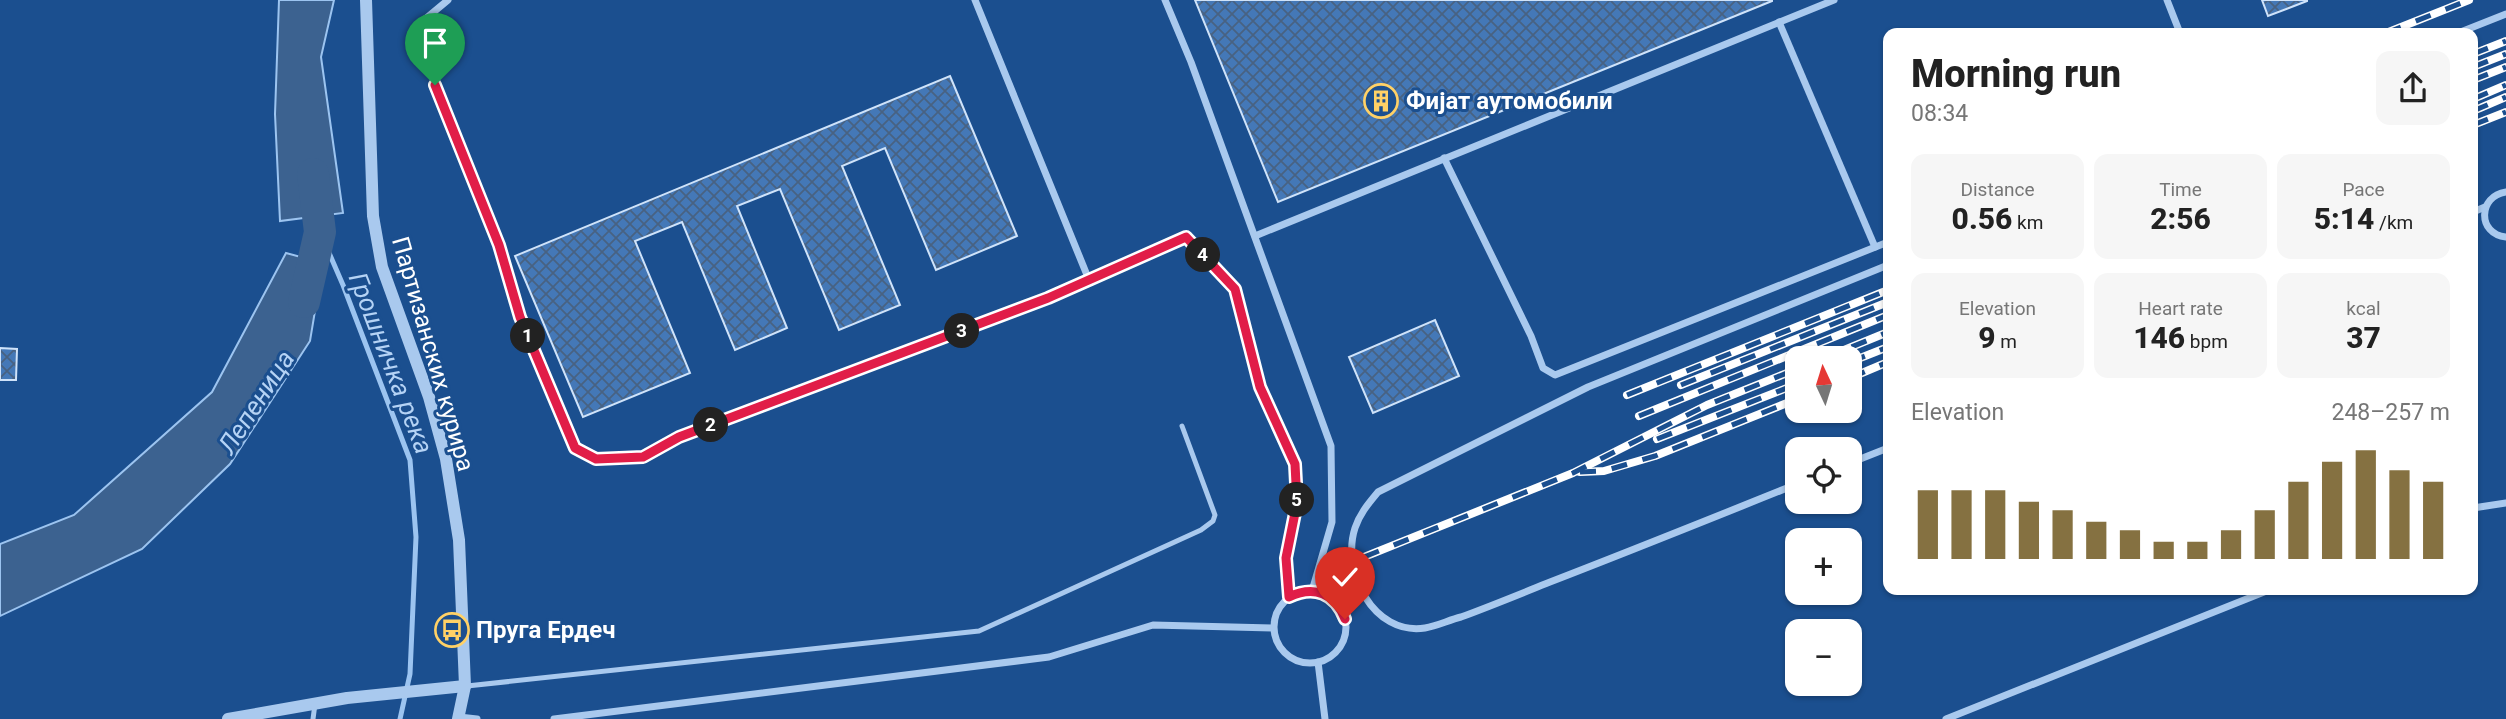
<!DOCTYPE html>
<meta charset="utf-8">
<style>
body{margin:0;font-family:Roboto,sans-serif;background:#f6f6f6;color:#222;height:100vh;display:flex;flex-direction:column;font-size:26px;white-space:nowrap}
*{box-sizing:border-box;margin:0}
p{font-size:23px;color:#767676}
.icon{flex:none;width:38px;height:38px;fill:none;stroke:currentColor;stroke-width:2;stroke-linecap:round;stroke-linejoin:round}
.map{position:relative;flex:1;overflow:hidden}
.details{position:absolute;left:1883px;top:28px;width:595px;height:567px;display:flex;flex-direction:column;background:#fff;border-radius:14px;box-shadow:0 2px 5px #0004}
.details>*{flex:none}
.needle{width:46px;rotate:356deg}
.buttons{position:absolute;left:1785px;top:346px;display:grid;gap:14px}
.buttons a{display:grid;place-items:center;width:77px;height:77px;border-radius:14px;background:#fff;box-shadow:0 2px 5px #0004;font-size:35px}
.pin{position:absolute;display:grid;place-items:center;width:60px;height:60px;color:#fff;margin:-72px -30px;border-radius:50% 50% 50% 0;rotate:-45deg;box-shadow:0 0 7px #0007}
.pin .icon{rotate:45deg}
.km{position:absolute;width:35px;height:35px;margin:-18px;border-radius:50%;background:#222;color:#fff;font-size:19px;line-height:35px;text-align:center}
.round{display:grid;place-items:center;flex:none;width:74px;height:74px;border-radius:14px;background:#f6f6f6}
.head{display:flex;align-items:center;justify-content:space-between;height:119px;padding:0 28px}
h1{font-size:38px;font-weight:800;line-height:52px}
.figures{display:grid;grid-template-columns:repeat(3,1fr);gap:10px;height:119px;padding:7px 28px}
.figures div{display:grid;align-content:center;border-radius:14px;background:#f6f6f6;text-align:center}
.figures b{font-size:30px;font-weight:800}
.figures small{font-size:19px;font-weight:400}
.figures p{font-size:19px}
.chart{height:196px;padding:14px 28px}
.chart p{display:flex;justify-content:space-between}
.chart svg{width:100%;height:126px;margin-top:7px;stroke:#857141;stroke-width:6}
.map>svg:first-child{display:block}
</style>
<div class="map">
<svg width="2506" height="719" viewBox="0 0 2506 719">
<defs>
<pattern id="building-cross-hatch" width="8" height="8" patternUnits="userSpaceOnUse" patternTransform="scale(1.75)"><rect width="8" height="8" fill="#4478b7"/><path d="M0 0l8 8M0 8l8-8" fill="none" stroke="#486282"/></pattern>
</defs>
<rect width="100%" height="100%" fill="#1b4f8f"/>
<g fill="#3c6290" stroke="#9cc4f0" stroke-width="2">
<path d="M279,0H334L321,57L343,213L280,221L275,114Z"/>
<path d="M286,253L323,263L310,341L230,464L142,549L0,616V544L74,515L212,392Z"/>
</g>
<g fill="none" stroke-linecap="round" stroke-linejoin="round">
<path stroke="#9cc4f0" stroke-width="5" d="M320,232L343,285L410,460L416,537L410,674L400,719"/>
<path stroke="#3c6290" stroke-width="32" d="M304,302L320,232L313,174"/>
</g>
<g fill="url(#building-cross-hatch)" stroke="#cfe3fa" stroke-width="2">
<path d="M1195,0H1772V1L1278,202Z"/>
<path d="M2262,0H2307V1L2268,16Z"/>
<path d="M950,76L1017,236L936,270L885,148L842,166L900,305L839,330L780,189L737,206L787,328L735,350L682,222L635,241L690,373L583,417L515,256Z"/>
<path d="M1435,320L1459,376L1373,413L1349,357Z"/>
<path d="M0,348L17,349L16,380H0Z"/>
</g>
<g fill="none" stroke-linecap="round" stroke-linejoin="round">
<g stroke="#a9c9ee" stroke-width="5">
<path d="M467,686L979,631L1201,530L1213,521L1215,515L1182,426"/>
<path d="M313,719L315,704"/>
</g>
<g stroke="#a9c9ee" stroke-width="7">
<path d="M448,0L418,25L435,85L499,245L520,317L575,448L596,459L644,457L679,437L1048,298L1186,237L1235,289L1260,387L1295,464L1297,503L1286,558L1289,597"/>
<path d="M975,0L1089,280"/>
<path d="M1165,0L1191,62L1331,446L1332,522L1312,591"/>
<path d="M2167,0L2180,33"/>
<path d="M1779,22L1875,247"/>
<path d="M2458,33L2506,14"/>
<path d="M1444,158L1531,336L1543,368L1555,375L1888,242"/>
<path d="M2506,192C2478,196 2477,234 2506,237"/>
<path d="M2473,212L2485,207"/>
<path d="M1255,236L1834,0"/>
<path d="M1850,463L1888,448"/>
<path d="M1797,484C1715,517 1633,550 1550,582C1520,594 1491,606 1461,617C1449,620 1437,626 1425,628C1373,636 1341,571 1355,528C1360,513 1369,503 1378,492L1588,387L1888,265"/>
<path d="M2473,508L2506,503"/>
<circle cx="1310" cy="627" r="36"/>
<path d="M1318,662L1325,719"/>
<path d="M459,717L477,719"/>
<path d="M554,719L1049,657L1153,625L1273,628"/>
<path d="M1946,719L2269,590"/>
</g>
<g stroke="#a9c9ee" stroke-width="12">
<path d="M366,0L373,216L382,267L429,397L446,459L459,540L465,686L458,719"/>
<path d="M228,719L347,698L465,686"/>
</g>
<g stroke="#fff" stroke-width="8">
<g id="rail">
<path d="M2386,33L2469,0"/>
<path d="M2473,54L2506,41"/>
<path d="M2473,67L2506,54"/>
<path d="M2473,80L2506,67"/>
<path d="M2473,99L2506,85"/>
<path d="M2473,111L2506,97"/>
<path d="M2473,125L2506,112"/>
<path d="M1822,359L1888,332"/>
<path d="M1850,362L1888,347"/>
<path d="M1850,378L1888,362"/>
<path d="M1681,385L1888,302"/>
<path d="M1627,395L1888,290"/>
<path d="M1639,416L1888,315"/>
<path d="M1657,439L1797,384"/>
<path d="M1580,472L1604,471L1655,456L1797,399"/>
<path d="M1364,557L1573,473L1707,405L1797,369"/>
</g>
</g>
<use href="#rail" stroke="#1b4f8f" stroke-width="5" stroke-dasharray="16" stroke-linecap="butt"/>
</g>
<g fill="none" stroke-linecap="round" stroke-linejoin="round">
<g stroke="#fff" stroke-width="14">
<path id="route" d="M435,85L499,245L520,317L575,448L596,459L643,457L679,437L1048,298L1186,237L1235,289L1260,387L1295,464L1297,503L1286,558L1289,597C1314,585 1335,593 1345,619"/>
</g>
<use href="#route" stroke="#e11d48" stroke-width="9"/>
</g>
<defs>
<g id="building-ring" transform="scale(1.75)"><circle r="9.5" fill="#1b4f8f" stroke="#ffd166" stroke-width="1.5"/><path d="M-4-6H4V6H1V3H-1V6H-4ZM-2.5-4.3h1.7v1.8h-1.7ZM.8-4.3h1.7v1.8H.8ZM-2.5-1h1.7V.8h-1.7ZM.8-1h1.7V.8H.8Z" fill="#ffd166"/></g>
<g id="bus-ring" transform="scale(1.75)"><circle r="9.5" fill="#1b4f8f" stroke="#ffd166" stroke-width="1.5"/><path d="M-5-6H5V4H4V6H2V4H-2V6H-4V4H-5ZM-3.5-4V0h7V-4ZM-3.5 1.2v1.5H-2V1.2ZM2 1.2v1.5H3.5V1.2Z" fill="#ffd166"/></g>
</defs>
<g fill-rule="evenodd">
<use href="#building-ring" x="1381" y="101"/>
<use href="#bus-ring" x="452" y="630"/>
</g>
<g text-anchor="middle" stroke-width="6" stroke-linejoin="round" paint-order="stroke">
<g font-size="24" font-weight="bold" fill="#fff" stroke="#1b4f8f" text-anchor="start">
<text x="1406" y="109">Фијат аутомобили</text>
<text x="476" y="638">Пруга Ердеч</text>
</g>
<g font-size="24" fill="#fff" stroke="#1b4f8f">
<text transform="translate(433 354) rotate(74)" y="8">Партизанских курира</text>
</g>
<g font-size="26" font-style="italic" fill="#b5d3f5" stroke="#1b4f8f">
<text transform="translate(391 363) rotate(69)" y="9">Грошничка река</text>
<text transform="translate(256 402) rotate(-57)" y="9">Лепеница</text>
</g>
</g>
</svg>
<div class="buttons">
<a><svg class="needle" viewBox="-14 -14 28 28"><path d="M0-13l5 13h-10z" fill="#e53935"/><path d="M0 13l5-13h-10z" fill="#767676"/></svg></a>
<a><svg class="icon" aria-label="locate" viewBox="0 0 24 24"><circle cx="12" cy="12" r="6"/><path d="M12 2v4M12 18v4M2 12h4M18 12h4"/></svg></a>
<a>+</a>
<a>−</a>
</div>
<div class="pin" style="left:435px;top:85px;background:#1e9e55"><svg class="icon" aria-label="arrive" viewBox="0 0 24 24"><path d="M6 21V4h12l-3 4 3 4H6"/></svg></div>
<div class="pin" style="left:1345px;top:619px;background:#d93025"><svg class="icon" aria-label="check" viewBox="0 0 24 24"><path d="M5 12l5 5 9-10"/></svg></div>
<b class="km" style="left:528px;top:336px">1</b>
<b class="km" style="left:711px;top:425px">2</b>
<b class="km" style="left:962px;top:331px">3</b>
<b class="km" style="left:1203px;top:255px">4</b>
<b class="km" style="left:1297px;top:500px">5</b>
<section class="details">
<div class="head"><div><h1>Morning run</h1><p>08:34</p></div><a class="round"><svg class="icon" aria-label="share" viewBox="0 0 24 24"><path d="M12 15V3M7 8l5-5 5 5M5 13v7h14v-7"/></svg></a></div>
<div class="figures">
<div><p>Distance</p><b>0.56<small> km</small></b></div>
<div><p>Time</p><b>2:56</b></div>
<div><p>Pace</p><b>5:14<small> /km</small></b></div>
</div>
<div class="figures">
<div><p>Elevation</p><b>9<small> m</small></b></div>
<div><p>Heart rate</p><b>146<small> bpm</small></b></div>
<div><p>kcal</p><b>37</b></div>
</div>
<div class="chart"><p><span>Elevation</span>248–257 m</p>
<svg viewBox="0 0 160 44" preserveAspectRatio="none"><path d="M5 44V20M15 44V20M25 44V20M35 44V24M45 44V27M55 44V31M65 44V34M75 44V38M85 44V38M95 44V34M105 44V27M115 44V17M125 44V10M135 44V6M145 44V13M155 44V17"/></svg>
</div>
</section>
</div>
